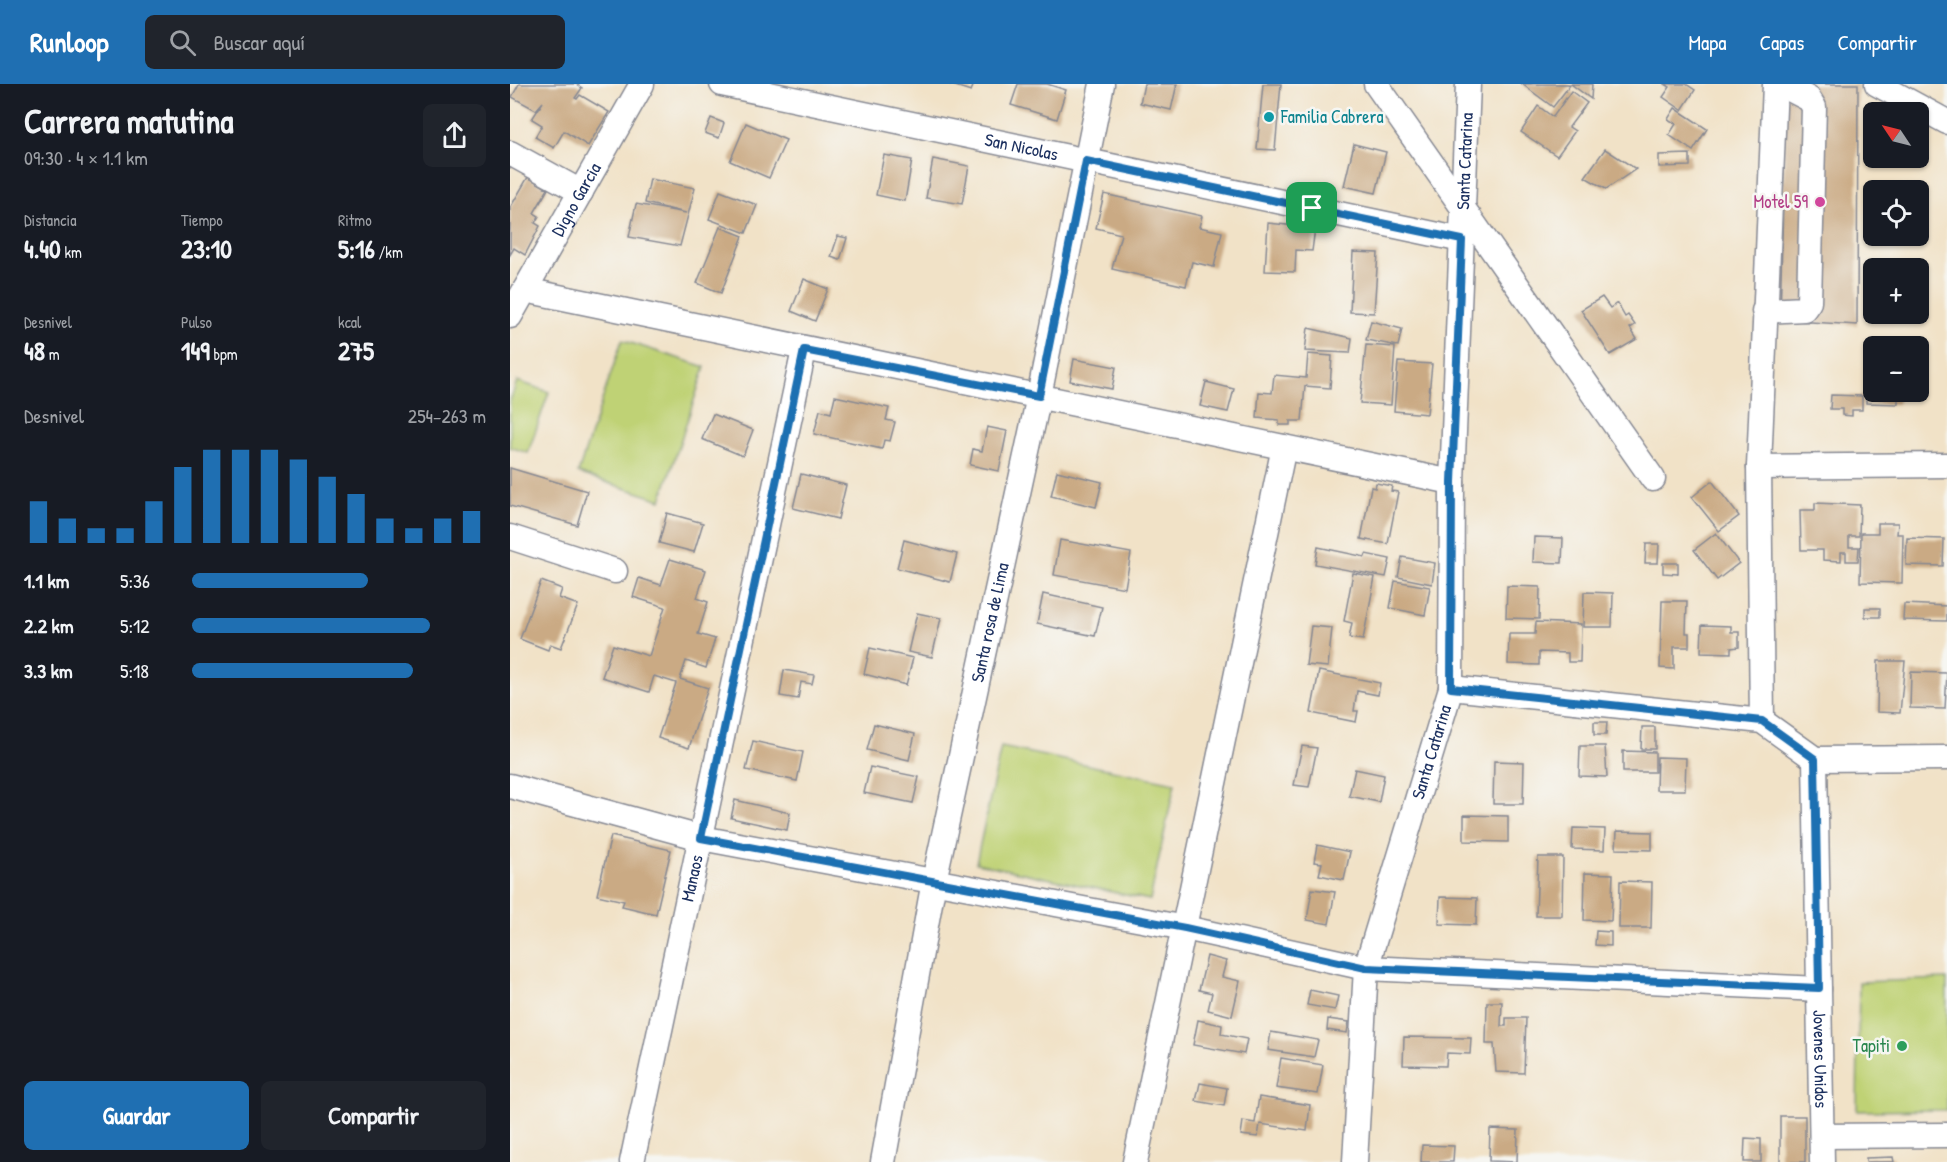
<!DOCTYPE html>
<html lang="es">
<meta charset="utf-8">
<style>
body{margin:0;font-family:"Patrick Hand",sans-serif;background:#20242c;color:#f1f3f6;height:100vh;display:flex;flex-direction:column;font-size:22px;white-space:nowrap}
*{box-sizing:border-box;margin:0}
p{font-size:20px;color:#9ea1a6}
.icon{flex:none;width:33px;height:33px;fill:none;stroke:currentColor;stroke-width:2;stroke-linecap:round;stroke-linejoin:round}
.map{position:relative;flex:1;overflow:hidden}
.panel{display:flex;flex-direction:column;background:#171b24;width:510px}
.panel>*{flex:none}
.needle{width:39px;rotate:305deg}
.tools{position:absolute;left:1353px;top:18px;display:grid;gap:12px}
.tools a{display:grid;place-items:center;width:66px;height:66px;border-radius:9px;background:#171b24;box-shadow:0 2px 4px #0004;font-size:30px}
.pin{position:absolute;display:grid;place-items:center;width:51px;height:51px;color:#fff;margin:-26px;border-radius:12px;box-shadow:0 3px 9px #0006}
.round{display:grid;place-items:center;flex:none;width:63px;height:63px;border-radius:9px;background:#20242c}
.summary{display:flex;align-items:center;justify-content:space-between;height:102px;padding:0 24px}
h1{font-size:33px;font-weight:800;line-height:45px}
.metrics{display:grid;grid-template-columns:repeat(3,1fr);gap:9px;height:102px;padding:6px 24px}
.metrics div{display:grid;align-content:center}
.metrics b{font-size:26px;font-weight:800}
.metrics small{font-size:16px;font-weight:400}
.metrics p{font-size:16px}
.chart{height:168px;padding:12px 24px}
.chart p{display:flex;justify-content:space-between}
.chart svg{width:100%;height:108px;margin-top:6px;stroke:#1f6fb2;stroke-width:6}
.cta{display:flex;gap:12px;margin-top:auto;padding:12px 24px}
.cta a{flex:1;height:69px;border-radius:9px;background:#1f6fb2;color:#fff;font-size:24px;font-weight:800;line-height:69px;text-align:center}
.cta a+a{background:#20242c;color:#f1f3f6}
ul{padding:0 24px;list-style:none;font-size:20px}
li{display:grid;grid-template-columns:96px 72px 1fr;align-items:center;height:45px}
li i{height:15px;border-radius:8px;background:#1f6fb2}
header{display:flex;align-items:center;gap:36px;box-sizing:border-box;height:84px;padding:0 30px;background:#1f6fb2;color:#fff}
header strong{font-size:28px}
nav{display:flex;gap:33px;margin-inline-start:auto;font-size:21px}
.search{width:420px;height:54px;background:#20242c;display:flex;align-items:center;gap:15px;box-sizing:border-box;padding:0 21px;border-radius:9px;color:#9ea1a6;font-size:22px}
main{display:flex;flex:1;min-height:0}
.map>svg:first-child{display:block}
</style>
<header>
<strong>Runloop</strong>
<div class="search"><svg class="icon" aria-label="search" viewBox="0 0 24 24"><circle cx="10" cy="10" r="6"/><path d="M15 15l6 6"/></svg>Buscar aquí</div>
<nav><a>Mapa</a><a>Capas</a><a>Compartir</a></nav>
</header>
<main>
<section class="panel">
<div class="summary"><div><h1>Carrera matutina</h1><p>09:30 · 4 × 1.1 km</p></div><a class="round"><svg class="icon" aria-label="share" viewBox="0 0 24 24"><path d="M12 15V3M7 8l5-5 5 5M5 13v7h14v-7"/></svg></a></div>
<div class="metrics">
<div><p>Distancia</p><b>4.40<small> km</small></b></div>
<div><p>Tiempo</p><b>23:10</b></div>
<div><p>Ritmo</p><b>5:16<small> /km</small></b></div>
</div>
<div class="metrics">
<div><p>Desnivel</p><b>48<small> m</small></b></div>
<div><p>Pulso</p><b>149<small> bpm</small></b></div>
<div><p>kcal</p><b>275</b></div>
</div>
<div class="chart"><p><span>Desnivel</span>254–263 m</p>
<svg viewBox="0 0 160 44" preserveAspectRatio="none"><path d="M5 44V27M15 44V34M25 44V38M35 44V38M45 44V27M55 44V13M65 44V6M75 44V6M85 44V6M95 44V10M105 44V17M115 44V24M125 44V34M135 44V38M145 44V34M155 44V31"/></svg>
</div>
<ul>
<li><b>1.1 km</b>5:36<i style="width:60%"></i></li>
<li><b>2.2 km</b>5:12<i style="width:81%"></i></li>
<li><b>3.3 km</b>5:18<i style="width:75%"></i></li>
</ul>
<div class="cta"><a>Guardar</a><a>Compartir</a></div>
</section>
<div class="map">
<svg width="1437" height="1078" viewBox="0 0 1437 1078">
<rect width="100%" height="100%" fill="#f6f6f2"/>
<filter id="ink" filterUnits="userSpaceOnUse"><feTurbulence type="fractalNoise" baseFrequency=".0167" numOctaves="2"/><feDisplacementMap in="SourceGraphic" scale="12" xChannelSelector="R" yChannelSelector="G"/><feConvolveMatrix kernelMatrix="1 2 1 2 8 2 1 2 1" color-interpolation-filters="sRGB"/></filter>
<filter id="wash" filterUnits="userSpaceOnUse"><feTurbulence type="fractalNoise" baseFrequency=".008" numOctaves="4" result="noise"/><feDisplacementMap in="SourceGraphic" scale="24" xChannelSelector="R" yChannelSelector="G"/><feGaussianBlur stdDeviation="1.35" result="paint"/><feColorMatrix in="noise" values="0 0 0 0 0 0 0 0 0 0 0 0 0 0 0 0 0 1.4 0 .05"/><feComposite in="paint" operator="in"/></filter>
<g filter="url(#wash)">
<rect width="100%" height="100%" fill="#f1e2c7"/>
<g fill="#bfd275" stroke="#6d806a" stroke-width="1.5">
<path d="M112,256L195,283L151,416L68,389Z"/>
<path d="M7,297L39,308L18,369L0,363V317Z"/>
<path d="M491,663L665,699L640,816L466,779Z"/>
<path d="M1437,895V1026L1347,1027L1349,898Z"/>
</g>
<g id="blocks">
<g fill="#caaa84">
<path d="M9,0H66L72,4L65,14L67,15L70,11L99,28L78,62L54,47L44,64L25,53L32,41L22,35L33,18L26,26L2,13Z"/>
<path d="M439,0H464L461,7Z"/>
<path d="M508,0H537L556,6L547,35L501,21Z"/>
<path d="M634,0H667L661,26L630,19Z"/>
<path d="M753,0H771L765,66L747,65Z"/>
<path d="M1012,0H1058L1060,1L1043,23Z"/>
<path d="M1061,0H1082L1081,15Z"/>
<path d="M1155,0H1176L1185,6L1172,26L1153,13L1160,3Z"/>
<path d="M1276,0H1348L1347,241L1270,236Z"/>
<path d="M1061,7L1077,19L1059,43L1065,47L1047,72L1011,48L1028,22L1043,33Z"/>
<path d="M1165,24L1197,45L1183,67L1159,51L1166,40L1158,35Z"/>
<path d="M201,34L214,39L209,54L195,49Z"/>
<path d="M236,39L276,56L259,94L220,77Z"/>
<path d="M844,60L876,68L866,109L834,102Z"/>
<path d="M1095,65L1126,85L1096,105L1075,93Z"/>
<path d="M1180,70V82L1149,83V71Z"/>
<path d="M374,71L402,76L395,117L366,111Z"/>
<path d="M423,75L459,82L452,120L416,114Z"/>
<path d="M18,93L38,105L24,129L29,132L25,139L30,142L15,171L4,164L0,171V124Z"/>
<path d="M140,95L185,104L170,162L119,153L126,120L176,129L135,119Z"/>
<path d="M210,107L247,121L236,149L199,135Z"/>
<path d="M594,110L692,132L689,143L712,148L704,183L682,178L676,202L602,185L611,150L586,144Z"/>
<path d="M758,139L805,144L802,167L786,166L785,188L755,187Z"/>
<path d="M210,143L233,152L211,209L187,199Z"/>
<path d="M328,152L337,154L330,176L321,173Z"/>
<path d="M843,168L868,169L864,229L840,228Z"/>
<path d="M294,195L318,205L305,237L281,227Z"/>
<path d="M1092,213L1100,224L1107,219L1115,233L1118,231L1125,241L1120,244L1127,255L1100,271L1071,226Z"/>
<path d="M861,237L892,245L888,262L856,256Z"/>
<path d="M798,244L842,254L840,269L795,267Z"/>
<path d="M856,261L885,263L881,321L850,319Z"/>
<path d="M798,270L822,272L820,304L795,302L792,337H780V341H769V336L747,334L749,308L762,309L764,291L796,294Z"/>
<path d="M564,275L606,283L602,305L560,297Z"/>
<path d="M888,278L922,280L917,330L884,327Z"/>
<path d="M1357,284L1364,285V308H1388V320L1356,319Z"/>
<path d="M696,298L724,305L718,328L690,322Z"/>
<path d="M1321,311L1352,312V326H1342V332L1332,331V325H1320Z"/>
<path d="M325,312L379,324L376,336L385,338L380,357L374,356L372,365L304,350L310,326L321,329Z"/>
<path d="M203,330L243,346L233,372L192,355Z"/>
<path d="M477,343L497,347L489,387L460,381L463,365L472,367Z"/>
<path d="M0,384L77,407L67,441L0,422Z"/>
<path d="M547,387L592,398L586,423L541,412Z"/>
<path d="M291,390L336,401L328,435L283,424Z"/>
<path d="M1202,397L1229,432L1209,447L1182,413Z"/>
<path d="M866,399L882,402L881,407L888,408L878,460L851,455L861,403L865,404Z"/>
<path d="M1305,419L1350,421L1349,452H1339V463H1349L1348,477H1336V468H1331V477L1313,476V466H1291L1290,426H1305Z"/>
<path d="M157,429L193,439L184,468L149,459Z"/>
<path d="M1368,439H1388L1387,450H1393L1392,499L1350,498L1351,449H1368Z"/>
<path d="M1206,449L1229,479L1207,496L1184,466Z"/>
<path d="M1024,453L1053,454L1052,479L1023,478Z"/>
<path d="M1397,454L1434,455L1433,482L1396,481Z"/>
<path d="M394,456L447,470L440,498L387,484Z"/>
<path d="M550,456L621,469L615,504L544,491Z"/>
<path d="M1136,460H1149L1148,479H1135Z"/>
<path d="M808,463L855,473L856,470L880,475L876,493L805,480Z"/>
<path d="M892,473L925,479L922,500L888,493Z"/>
<path d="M160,475L196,486L187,514L198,518L188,550L205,555L196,584L176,577L170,595L198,604L179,664L148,654L166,599L144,592L139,608L92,593L103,561L139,572L155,523L123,513L129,494L151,501Z"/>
<path d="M1153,479H1168V490L1153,489Z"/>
<path d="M843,489L865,493L853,556L839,554L842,539L834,537Z"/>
<path d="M31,497L52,505L49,514L68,521L51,564L40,560L38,566L10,555Z"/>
<path d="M885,497L920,503L915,531L880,524Z"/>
<path d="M997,502L1030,503L1029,535L996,534Z"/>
<path d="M1074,508L1103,509L1102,543H1073Z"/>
<path d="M533,510L592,523L585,552L527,540Z"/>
<path d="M1152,517H1177L1176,549H1179V563H1164V585L1150,584Z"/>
<path d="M1394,520L1437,522V537L1393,536Z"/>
<rect x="1355" y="524" width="15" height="9"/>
<path d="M407,529L431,534L422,573L398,568Z"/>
<path d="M1026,538L1071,540L1070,578H1058V569L1029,568V581L998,580L999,550H1025Z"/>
<path d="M1192,541L1221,542V548H1229V563L1221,564V569L1191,568Z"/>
<path d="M801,542L822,544L818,583L796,581Z"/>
<path d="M360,564L403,574L396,601L354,590Z"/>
<path d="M1368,577H1395L1390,629L1367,628Z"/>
<path d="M274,586L304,591L302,600L291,598L288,615L270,612Z"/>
<path d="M809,587L870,599L868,611L847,607L844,627H848L846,638L801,629Z"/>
<path d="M1401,588L1437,589L1435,625L1400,624Z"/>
<path d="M1084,638H1097L1096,651H1084Z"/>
<path d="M364,640L405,650L399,676L357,666Z"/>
<path d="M1132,643H1145V665H1131Z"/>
<path d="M243,657L293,668L287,697L236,686Z"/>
<path d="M792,662L807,664L799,703L784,701Z"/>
<path d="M1070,662H1095L1097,693L1069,692Z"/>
<path d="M1113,667L1145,668V688H1113Z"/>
<path d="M1147,673L1176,674L1175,706H1146Z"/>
<path d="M984,677L1014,678L1013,720H983Z"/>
<path d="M360,683L409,693L403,719L354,709Z"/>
<path d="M845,685L874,691L869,718L839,712Z"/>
<path d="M225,716L280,729L277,746L221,734Z"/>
<path d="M954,731L998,732V758L954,757Z"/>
<path d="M1063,744L1095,745L1094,766L1062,765Z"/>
<path d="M1107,747L1142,748V766L1106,765Z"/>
<path d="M101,752L161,766L146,830L112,822L114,817L87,811Z"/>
<path d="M807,761L840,768L834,796L809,791L812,779L804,778Z"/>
<path d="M1028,773H1053L1052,832H1026Z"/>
<path d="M1075,789L1103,790L1101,837L1074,836Z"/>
<path d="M1110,797L1142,798L1141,844H1109Z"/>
<path d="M802,805L825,808L819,840L797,836Z"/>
<path d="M930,813L967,814L966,841L929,840Z"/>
<path d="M1086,847L1101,848V862L1085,861Z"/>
<path d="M697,872L716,877L712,893L730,897L722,932L698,926L702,909L689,906Z"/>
<path d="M800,906L828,912L825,926L797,921Z"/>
<path d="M977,918H992L991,942H996V934H1016L1014,989L986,988L984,960H976Z"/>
<path d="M818,935L839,938L837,949L817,946Z"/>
<path d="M688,936L712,941L711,950L737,955L734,970L683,961Z"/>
<path d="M761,948L808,956L804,973L758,966Z"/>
<path d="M894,953L961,954L960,970L937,969L936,982L893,981Z"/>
<path d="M771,974L813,981L808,1010L766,1004Z"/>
<path d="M690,999L717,1004L714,1022L686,1017Z"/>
<path d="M749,1013L800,1021L797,1047L750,1040L748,1053L731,1051L733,1037L745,1039Z"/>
<rect x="1270" y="1032" width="25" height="46"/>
<path d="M980,1045L1008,1046L1007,1078L979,1077Z"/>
<path d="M1235,1054L1251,1055V1078H1234Z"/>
<path d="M912,1061L944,1062L943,1078H911Z"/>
<path d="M1383,1073L1384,1078H1356V1074Z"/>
</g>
</g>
</g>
<g filter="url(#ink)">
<use href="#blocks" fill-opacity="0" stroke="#868892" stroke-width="1.5"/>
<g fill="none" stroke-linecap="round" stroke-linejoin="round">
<g stroke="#868892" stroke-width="27">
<g id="minor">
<path id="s1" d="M212,0L952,156"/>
<path d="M866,0L1143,395"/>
<path d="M1367,0L1437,38"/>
<path d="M0,69L71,108"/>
<path d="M15,206L942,398"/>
<path d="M1254,227L1294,225L1299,218L1304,23L1299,15L1270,0"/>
<path id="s2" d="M0,232L132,0"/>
<path d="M1249,383L1437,381"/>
<path d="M0,453L105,487"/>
<path d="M941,604L1252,637L1305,675"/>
<path d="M1252,637L1249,383L1265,0"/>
<path id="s3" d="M1305,675L1312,1078"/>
<path d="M1305,675L1437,674"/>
<path d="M0,702L191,754L675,844L856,884L1309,905"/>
<path d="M1312,1052L1437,1051"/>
<path id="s4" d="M122,1078L294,266"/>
<path id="s5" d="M373,1078L424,797L529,312L592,0"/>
<path d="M625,1078L774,363"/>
<path id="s6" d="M845,1078L856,884L941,604L942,398L958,0"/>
</g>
</g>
<use href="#minor" stroke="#fff" stroke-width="24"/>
</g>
</g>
<g fill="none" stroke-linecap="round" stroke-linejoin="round" filter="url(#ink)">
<g stroke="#fff" stroke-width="12">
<path id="route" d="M576,77L952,156L942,398L941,604L1252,637L1305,675L1309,904L856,884L675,844L191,754L294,266L529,312Z"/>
</g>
<use href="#route" stroke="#1f6fb2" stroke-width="8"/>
</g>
<circle fill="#0f9aa8" stroke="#f6f6f2" stroke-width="2" cx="759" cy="33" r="6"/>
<circle fill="#d1479c" stroke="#f6f6f2" stroke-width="2" cx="1310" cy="118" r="6"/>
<circle fill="#2e9e5b" stroke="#f6f6f2" stroke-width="2" cx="1392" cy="962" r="6"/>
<g text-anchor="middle" stroke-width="5" stroke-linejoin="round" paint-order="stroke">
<g font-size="18" fill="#0d838f" stroke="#f6f6f2" text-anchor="start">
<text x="771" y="39">Familia Cabrera</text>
</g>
<g font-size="18" fill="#1b2f5e" stroke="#f6f6f2">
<text dy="6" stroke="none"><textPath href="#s1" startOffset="306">San Nicolas</textPath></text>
<text dy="6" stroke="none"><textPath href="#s6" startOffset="1014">Santa Catarina</textPath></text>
<text dy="6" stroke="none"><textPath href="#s2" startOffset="134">Digno Garcia</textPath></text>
<text dy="6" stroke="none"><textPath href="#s5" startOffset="550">Santa rosa de Lima</textPath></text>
<text dy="6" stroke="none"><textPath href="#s6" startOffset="420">Santa Catarina</textPath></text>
<text dy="6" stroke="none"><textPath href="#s4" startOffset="290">Manaos</textPath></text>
<text dy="6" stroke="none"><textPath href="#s3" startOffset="300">Jovenes Unidos</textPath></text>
</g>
<g font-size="18" fill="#b23c85" stroke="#f6f6f2" text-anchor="end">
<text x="1298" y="124">Motel 59</text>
</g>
<g font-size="18" fill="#27864d" stroke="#f6f6f2" text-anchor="end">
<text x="1380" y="968">Tapiti</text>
</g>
</g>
</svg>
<div class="tools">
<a><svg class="needle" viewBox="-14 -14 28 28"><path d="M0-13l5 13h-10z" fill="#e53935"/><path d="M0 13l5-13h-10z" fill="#9ea1a6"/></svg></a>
<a><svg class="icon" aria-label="locate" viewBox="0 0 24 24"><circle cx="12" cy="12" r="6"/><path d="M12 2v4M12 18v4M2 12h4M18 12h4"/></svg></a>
<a>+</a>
<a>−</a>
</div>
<div class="pin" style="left:802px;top:124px;background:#1e9e55"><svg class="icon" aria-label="arrive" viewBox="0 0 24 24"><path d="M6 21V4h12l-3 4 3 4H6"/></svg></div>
</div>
</main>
